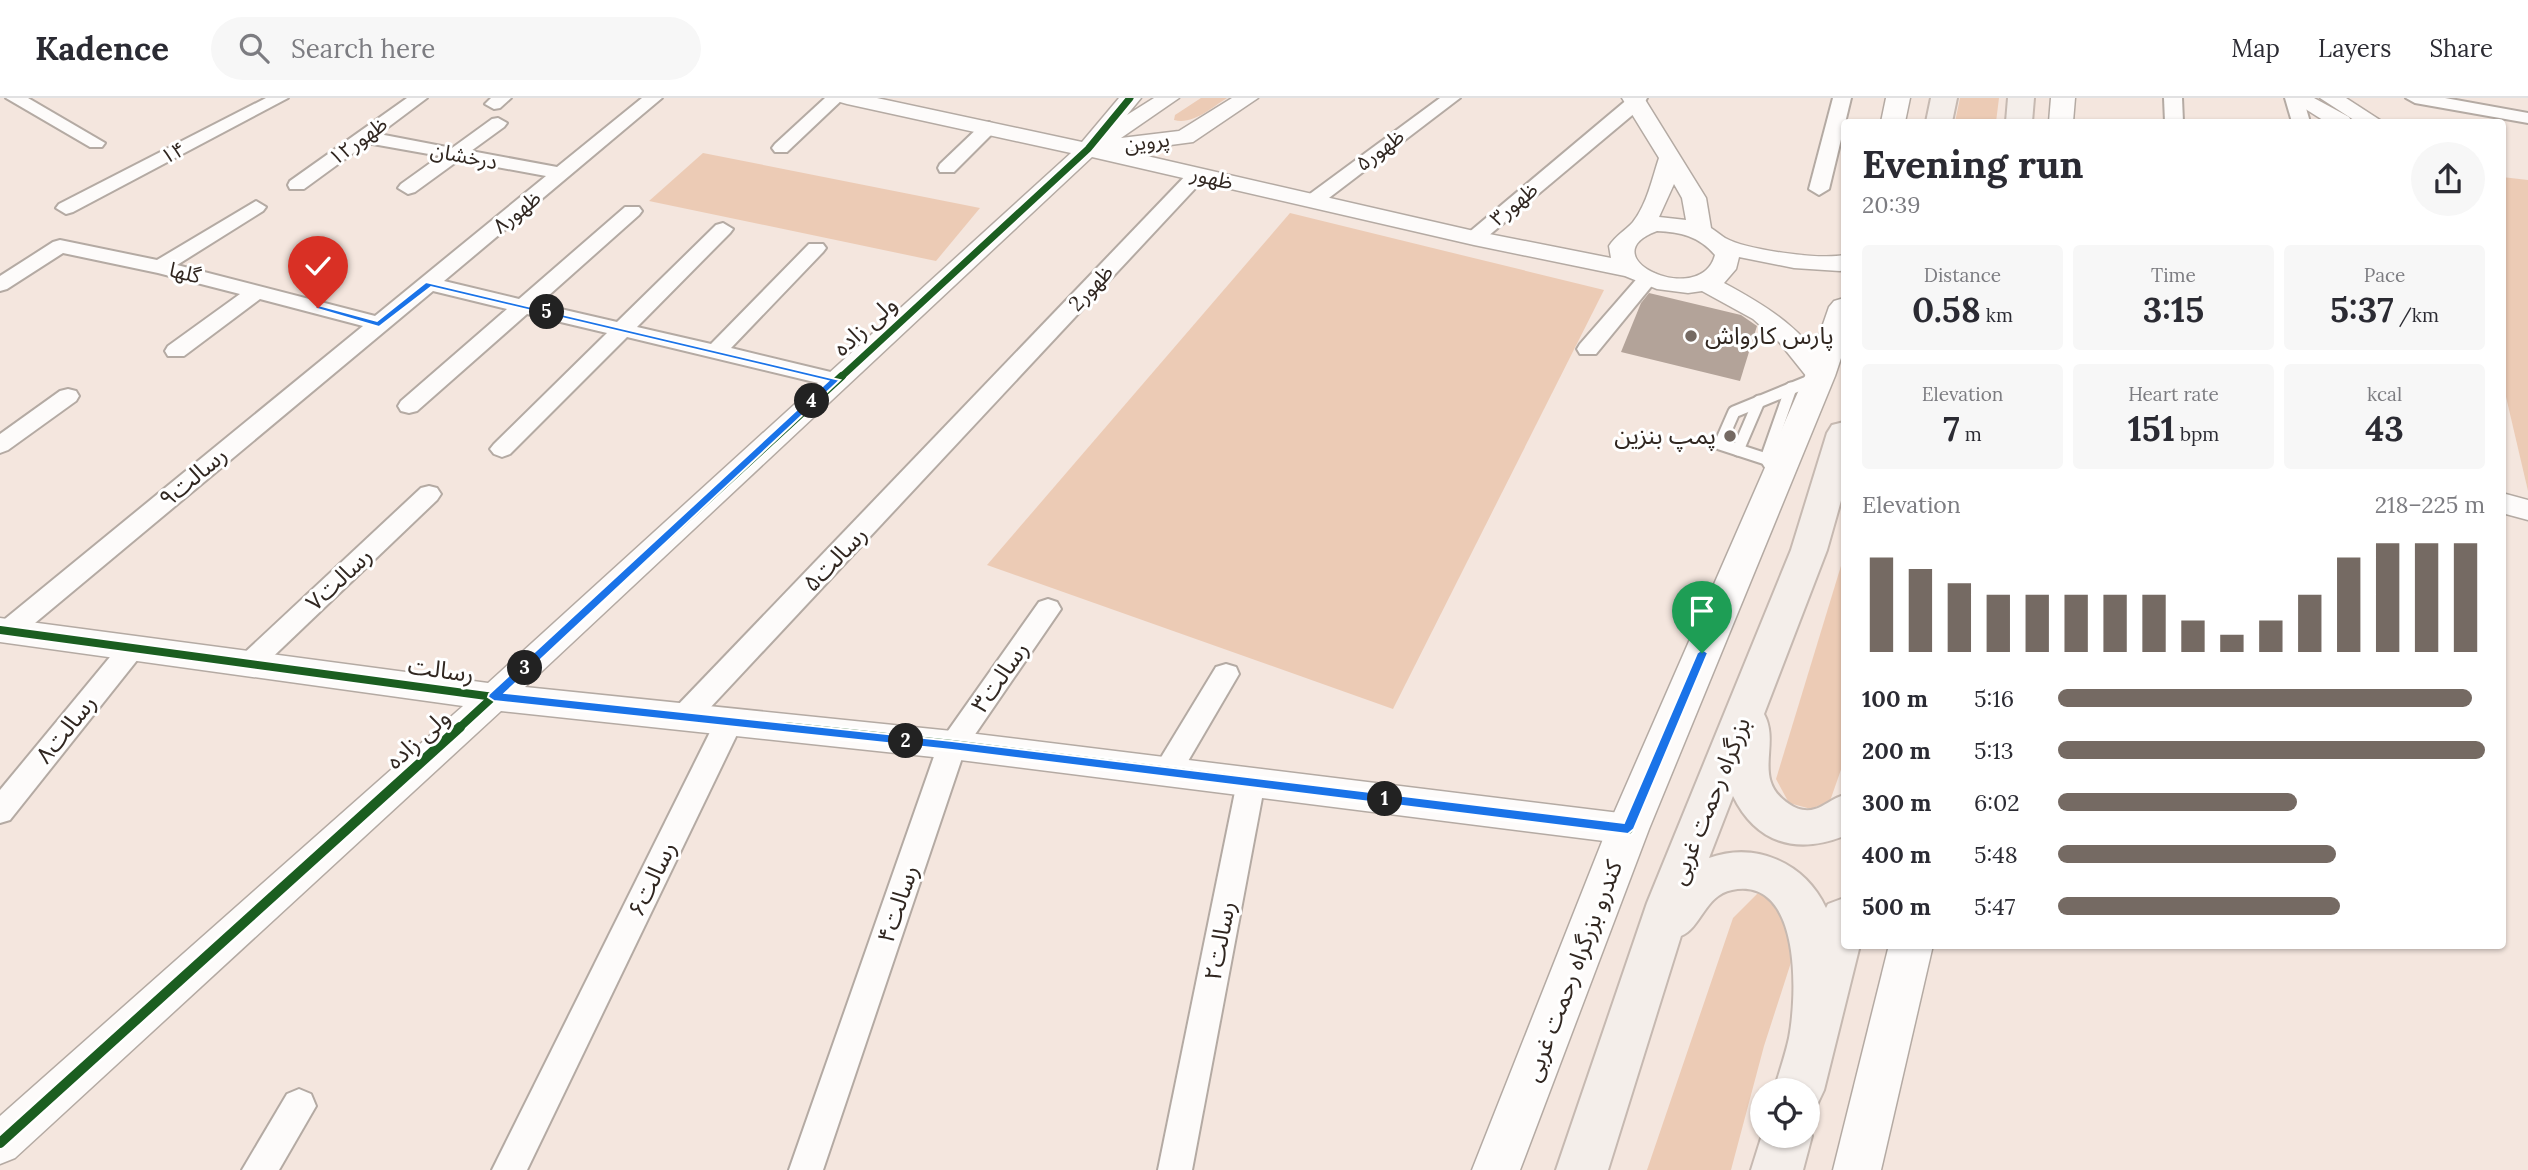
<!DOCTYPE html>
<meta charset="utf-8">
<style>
body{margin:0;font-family:Lora,"Noto Sans Arabic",serif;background:#f7f7f7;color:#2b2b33;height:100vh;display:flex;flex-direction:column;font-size:26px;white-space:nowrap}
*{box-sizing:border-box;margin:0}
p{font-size:23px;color:#7c7c81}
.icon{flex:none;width:38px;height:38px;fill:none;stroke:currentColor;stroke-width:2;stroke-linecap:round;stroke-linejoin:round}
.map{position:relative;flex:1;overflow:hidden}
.side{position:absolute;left:1841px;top:21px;width:665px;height:830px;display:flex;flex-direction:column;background:#fff;border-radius:7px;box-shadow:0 2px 5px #0004}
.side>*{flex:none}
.buttons{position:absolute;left:1750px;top:980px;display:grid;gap:14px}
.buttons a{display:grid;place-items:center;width:70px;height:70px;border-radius:50%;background:#fff;box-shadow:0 2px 5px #0004;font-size:35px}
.pin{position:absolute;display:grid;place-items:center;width:60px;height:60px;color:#fff;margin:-72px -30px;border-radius:50% 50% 50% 0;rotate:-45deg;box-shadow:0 0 7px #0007}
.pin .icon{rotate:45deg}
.km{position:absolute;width:35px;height:35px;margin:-18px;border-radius:50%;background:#222;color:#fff;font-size:19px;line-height:35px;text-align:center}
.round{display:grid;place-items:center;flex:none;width:74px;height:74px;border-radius:37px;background:#f7f7f7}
.headline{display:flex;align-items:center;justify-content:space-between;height:119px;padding:0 21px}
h1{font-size:38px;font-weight:700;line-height:52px}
.stats{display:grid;grid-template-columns:repeat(3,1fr);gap:10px;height:119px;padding:7px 21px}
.stats div{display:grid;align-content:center;border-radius:7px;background:#f7f7f7;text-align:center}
.stats b{font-size:35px;font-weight:700}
.stats small{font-size:19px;font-weight:400}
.stats p{font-size:19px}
.chart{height:196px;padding:14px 21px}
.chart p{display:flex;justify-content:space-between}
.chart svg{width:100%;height:126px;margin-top:7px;stroke:#756a63;stroke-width:6}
ul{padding:0 21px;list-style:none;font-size:23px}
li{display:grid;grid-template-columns:112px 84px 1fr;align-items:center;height:52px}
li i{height:18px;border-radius:9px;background:#756a63}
header{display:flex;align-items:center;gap:42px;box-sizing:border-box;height:98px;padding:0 35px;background:#fff;border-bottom:2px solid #e1e1e2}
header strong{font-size:33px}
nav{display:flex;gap:38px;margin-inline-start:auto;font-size:24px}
.search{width:490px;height:63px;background:#f7f7f7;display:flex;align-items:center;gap:18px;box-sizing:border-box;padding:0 24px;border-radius:38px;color:#7c7c81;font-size:26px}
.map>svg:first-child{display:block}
</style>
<header>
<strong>Kadence</strong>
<div class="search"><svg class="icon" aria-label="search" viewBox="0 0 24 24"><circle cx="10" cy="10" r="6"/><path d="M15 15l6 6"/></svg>Search here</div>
<nav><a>Map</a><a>Layers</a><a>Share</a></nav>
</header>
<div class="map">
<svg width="2528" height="1072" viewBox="0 0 2528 1072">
<rect width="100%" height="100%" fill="#f4e6de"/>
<g fill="#eccbb5">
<path d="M1201,0H1227C1211,10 1193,27 1174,22L1175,17Z"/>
<path d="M1960,0H1999L1996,24H1955Z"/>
<path d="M703,55L980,110L936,163L649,103Z"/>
<path d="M2502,79L2528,82V393L2503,286Z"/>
<path d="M1290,115L1604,192L1393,611L987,467Z"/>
<path d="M1844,458V663L1830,703L1811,711L1789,705L1776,681Z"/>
<path d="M1759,794L1775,800L1795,852L1764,948L1731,1072H1647L1733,820Z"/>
</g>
<path fill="#b3a399" d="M1649,195L1741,217L1757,228L1740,283L1621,254L1641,205Z"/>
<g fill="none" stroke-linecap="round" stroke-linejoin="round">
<g stroke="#b4aaa3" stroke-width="15">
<g id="service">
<path d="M1738,352L1759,303"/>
<path d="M1766,361L1791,290"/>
<path d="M1777,378L1766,361L1720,346L1734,314L1817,280"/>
</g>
</g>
<g stroke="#b4aaa3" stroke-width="4">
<g id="minor">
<path d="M6,0H28L105,45L102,49H90Z"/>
<path d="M266,0H288L73,114L66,116L56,110L59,106Z"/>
<path d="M407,0H427L379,36L452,50L492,21L498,20L507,25L504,29L471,53L557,69L642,0H662L444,183L519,201L625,109H639L642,113L639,117L539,206L617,224L716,127L723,125L733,131L730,135L637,229L711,246L809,146H823L826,150L823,154L731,250L843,277L846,282L843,287L835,289L627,239L510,356L502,359L494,356L490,351L494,346L607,235L527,216L417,313L409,315L401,313L398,308L401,303L507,211L433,193L17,540L8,543L0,540V525L363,228L260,201L184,258H168L165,253L168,248L240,196L158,175L63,155L7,191L0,193V178L53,144L60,142L157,162L256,103L266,109L263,113L177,167L375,218L546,78L459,62L415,94L408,96L398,90L401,86L440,58L367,45L304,91H290L288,87L290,83Z"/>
<path d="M491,0H511L500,10L494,11L485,6Z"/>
<path d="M825,0H844L787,54H775L772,50L775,46Z"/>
<path d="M1440,0H1460L1321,106H1307L1304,102L1307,98Z"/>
<path d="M1629,0H1647L1642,9L1481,144H1467L1464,140L1467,136Z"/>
<path d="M1833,0H1851L1829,91L1819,97L1809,91Z"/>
<path d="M2164,0H2182L2183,24H2165Z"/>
<path d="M2285,0H2303L2310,24H2292Z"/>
<path d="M2406,0H2445L2528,15V25L2415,5Z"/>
<path d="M989,24L998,29L995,33L954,74H940L938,70L940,66L983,25Z"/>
<path d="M1197,71L1204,73L1206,77L1204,81L695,626L685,629L675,626L671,618L675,610L1190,73Z"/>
<path d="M1648,174L1655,176L1658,180L1655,184L1596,256H1580L1577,251L1580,246L1641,176Z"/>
<path d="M68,291L76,293L79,298L76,303L8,352L0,355V336L60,293Z"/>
<path d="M429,388L437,390L441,396L437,402L259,572L250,575L241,572L237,565L241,558L421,390Z"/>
<path d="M1048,501L1057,504L1061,511L965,651L823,1072H789L938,647L1039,504Z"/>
<path d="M133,539L142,542L146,549L142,556L10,722L0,725V692L124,542Z"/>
<path d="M1226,566L1236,569L1239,576L1177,682L1167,686L1157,682L1153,674L1157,666L1216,569Z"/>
<path d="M729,613L739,616L743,624L527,1072H492L715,624L719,616Z"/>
<path d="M1251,672L1261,676L1265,684L1192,1072H1158L1237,684L1241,676Z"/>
<path d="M299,991L311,996L316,1008L279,1072H242L287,996Z"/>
</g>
</g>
<g stroke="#b4aaa3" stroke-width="3">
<g id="tertiary">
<path d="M836,0H877L1082,44L1119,0H1141L1127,17L1154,0H1179L1121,40L1179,33L1232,0H1258L1193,44L1125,53L1474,133L1611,160L1609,148C1616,137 1625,133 1633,124C1647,106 1652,81 1659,60L1622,0H1644L1706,100L1711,130C1716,133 1720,137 1725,140C1746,152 1820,162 1844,157V172L1840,173L1794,170L1739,159L1736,171L1724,185C1772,211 1803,231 1833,278L1829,284L1820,286L1811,284L1779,244L1753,221L1702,193L1688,195L1657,191L1625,178L1474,147L1092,59L525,589L952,633L1628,716L1640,720L1646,731L1640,742L1628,746L952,661L501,613L15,1060L0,1066V1018L463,608L0,544V520L488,585L1071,55L847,6L840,4ZM1674,86L1682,100L1686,122L1659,119ZM1657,133C1680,134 1699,138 1715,157C1701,211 1587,159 1657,133Z"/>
<path d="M2288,0H2314L2349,19L2352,24H2326Z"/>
<path d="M2320,0H2346L2383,24H2357Z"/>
<path d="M2502,395L2528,402V422L2502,415Z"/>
</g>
</g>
<g stroke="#b4aaa3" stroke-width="3">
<g id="secondary">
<path d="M1886,0H1910L1905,24H1881Z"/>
<path d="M2051,0H2075L2073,24H2049Z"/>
<path d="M1844,200V251L1835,278L1649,731L1520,1072H1472L1607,731L1805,278L1829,209L1834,203Z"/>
<path d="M1889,847H1933L1881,1072H1833Z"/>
</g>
</g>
<g stroke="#c6b9b1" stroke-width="4">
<g id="trunk">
<path d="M1931,0H1957L1952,24H1926Z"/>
<path d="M2008,0H2034L2032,24H2006Z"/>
<path d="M1844,324V392L1827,452L1764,616C1781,647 1751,681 1789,706C1796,711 1806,714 1815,711C1823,709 1833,700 1844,697V738C1796,757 1756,745 1733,698L1709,760C1756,743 1805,765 1826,810L1828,806L1844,800V847H1860L1824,992L1816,1009L1808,1012V992H1774C1779,975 1785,958 1789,940C1797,898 1802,778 1732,792C1705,797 1701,830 1681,838L1608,1072H1556L1647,805L1791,452L1827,335L1832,327Z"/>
<path d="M1808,1027L1812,1038L1803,1072H1751L1762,1037L1808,1038Z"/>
</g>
</g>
<use href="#service" stroke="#fdfbfa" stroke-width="11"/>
<use href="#minor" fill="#fdfbfa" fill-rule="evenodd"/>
<use href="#tertiary" fill="#fdfbfa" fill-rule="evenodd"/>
<use href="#secondary" fill="#fdfbfa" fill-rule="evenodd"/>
<use href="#trunk" fill="#f4eeea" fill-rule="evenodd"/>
<g stroke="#fff" stroke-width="10">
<path id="cycleway-far2" d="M840,280L1088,51L1130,0"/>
</g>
<g stroke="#fff" stroke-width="12">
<g id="cycleway-far1">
<path d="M0,532L494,599L801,631"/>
<path d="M458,631L842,278"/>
</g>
</g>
<g stroke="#fff" stroke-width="15">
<g id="cycleway">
<path d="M784,629L952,647L1628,731"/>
<path d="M0,1045L460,629"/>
</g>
</g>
<use href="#cycleway-far2" stroke="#1b5e20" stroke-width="7"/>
<use href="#cycleway-far1" stroke="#1b5e20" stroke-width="8"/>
<use href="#cycleway" stroke="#1b5e20" stroke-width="10"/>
</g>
<path fill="#1a73e8" stroke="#fff" stroke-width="2" d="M426,184L840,282L505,595L952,643L1624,725L1697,555L1702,551L1708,555L1634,731L1628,736L952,652L494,603L488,599L489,596L828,283L431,189L379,229L314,210L318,207L377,223Z"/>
<g fill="#756a63" stroke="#fff" stroke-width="2.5">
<circle cx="1691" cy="238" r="7"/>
<circle cx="1730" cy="338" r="7"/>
</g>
<g text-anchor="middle" stroke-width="6" stroke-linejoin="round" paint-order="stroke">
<g font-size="21" fill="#312721" stroke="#fff">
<text transform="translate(358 43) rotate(-36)" y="7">ظهور۱۲</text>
<text transform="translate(1147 44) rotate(-7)" y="7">پروین</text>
<text transform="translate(1380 52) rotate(-37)" y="7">ظهور۵</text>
<text transform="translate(173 55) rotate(-27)" y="7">۱۴</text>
<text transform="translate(464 58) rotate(11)" y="7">درخشان</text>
<text transform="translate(1212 80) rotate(13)" y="7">ظهور</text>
<text transform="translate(1514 106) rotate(-40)" y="7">ظهور۳</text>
<text transform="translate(517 114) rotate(-39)" y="7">ظهور۸</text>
<text transform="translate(185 175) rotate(14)" y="7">گلها</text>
<text transform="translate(1091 190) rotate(-47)" y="7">2ظهور</text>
</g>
<g font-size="24" fill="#312721" stroke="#fff">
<text transform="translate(865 228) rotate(-42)" y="8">ولی زاده</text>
<text transform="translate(193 379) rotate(-40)" y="8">رسالت۹</text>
<text transform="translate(835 461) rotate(-46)" y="8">رسالت۵</text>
<text transform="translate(339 481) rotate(-43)" y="8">رسالت۷</text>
<text transform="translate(441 572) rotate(8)" y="8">رسالت</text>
<text transform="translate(1000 579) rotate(-55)" y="8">رسالت۳</text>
<text transform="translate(66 631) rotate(-51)" y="8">رسالت۸</text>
<text transform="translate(418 641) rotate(-42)" y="8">ولی زاده</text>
<text transform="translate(1710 703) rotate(-68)" y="8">بزرگراه رحمت غربی</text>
<text transform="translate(652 781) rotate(-64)" y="8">رسالت۶</text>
<text transform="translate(898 806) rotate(-71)" y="8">رسالت۴</text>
<text transform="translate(1220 843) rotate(-79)" y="8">رسالت۲</text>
<text transform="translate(1573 873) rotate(-69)" y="8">کندرو بزرگراه رحمت غربی</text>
</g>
<g font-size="24" fill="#312721" stroke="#fff" text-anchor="start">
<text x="1705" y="246">پارس کارواش</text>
<text x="1716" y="346" text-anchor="end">پمپ بنزین</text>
</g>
</g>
</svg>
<div class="buttons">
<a><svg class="icon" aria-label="locate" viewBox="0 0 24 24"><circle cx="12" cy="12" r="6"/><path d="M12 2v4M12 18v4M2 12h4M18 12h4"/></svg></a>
</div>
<div class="pin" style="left:1702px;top:555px;background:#1e9e55"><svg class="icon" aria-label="arrive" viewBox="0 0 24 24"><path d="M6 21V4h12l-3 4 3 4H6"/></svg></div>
<div class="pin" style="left:318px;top:210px;background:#d93025"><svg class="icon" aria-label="check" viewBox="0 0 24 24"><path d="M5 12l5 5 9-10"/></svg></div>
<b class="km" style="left:1385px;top:701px">1</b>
<b class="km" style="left:906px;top:643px">2</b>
<b class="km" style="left:525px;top:570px">3</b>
<b class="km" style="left:812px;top:303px">4</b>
<b class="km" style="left:547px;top:214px">5</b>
<section class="side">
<div class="headline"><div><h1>Evening run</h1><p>20:39</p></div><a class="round"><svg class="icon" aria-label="share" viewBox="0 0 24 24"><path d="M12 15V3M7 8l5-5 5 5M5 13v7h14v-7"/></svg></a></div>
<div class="stats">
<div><p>Distance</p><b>0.58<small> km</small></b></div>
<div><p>Time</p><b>3:15</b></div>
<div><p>Pace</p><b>5:37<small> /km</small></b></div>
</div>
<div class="stats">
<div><p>Elevation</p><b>7<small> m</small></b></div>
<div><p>Heart rate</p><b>151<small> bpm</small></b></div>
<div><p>kcal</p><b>43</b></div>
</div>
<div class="chart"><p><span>Elevation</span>218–225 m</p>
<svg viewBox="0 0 160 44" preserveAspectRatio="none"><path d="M5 44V11M15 44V15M25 44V20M35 44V24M45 44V24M55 44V24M65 44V24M75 44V24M85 44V33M95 44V38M105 44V33M115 44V24M125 44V11M135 44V6M145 44V6M155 44V6"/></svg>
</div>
<ul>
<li><b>100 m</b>5:16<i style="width:97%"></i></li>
<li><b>200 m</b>5:13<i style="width:100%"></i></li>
<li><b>300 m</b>6:02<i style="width:56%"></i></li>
<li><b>400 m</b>5:48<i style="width:65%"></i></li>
<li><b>500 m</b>5:47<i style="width:66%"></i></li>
</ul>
</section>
</div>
